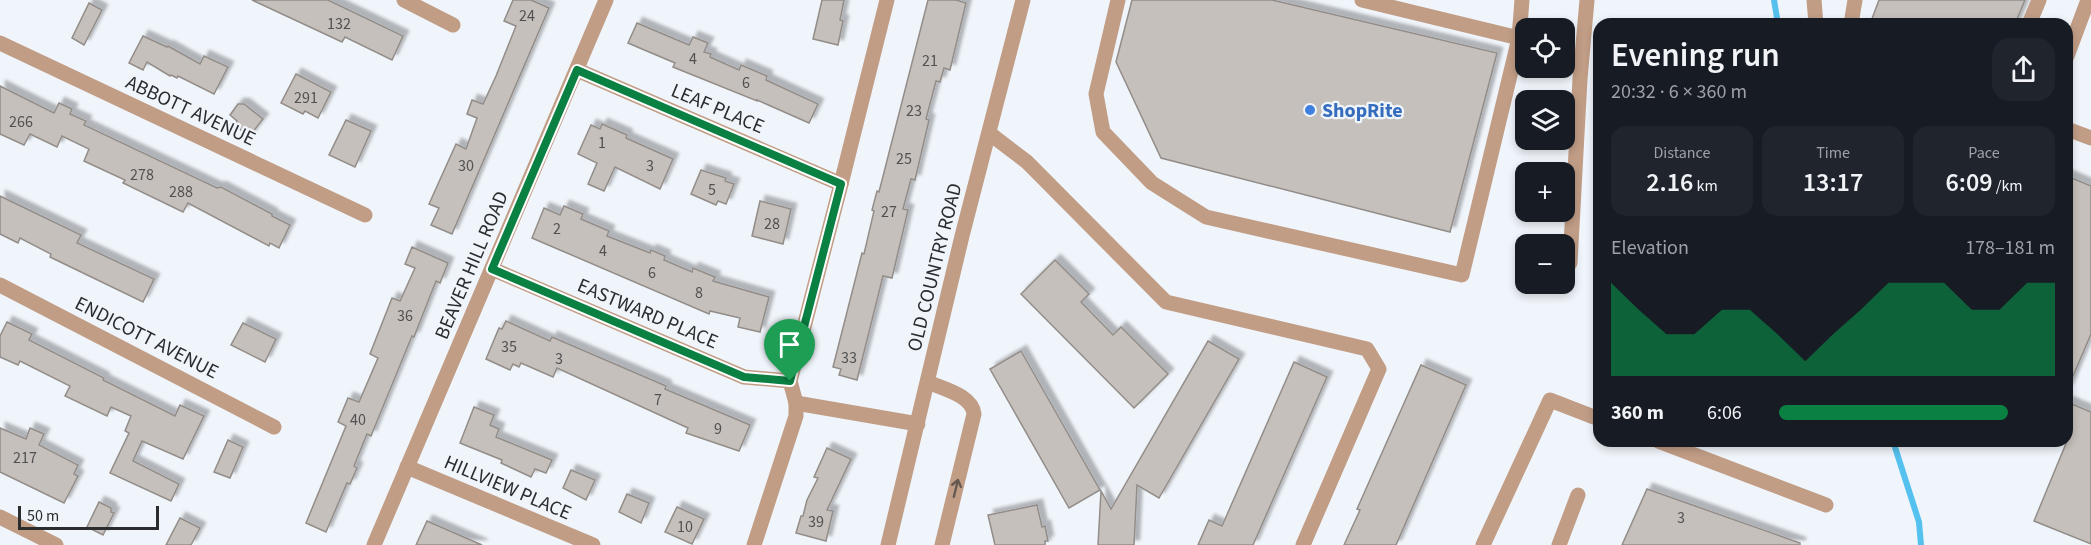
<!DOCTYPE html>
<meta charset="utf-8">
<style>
body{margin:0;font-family:"Source Sans 3",sans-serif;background:#20242c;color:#f1f3f6;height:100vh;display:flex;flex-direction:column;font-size:22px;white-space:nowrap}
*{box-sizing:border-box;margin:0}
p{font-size:20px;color:#9ea1a6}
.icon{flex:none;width:33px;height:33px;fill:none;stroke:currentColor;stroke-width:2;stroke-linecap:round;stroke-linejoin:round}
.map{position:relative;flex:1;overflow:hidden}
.drawer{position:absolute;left:1593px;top:18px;width:480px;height:429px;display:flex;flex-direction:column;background:#171b24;border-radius:18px;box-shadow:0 3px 9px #0003}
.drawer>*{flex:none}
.controls{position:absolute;left:1515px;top:18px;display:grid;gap:12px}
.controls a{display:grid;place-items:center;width:60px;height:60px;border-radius:12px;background:#171b24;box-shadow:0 3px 9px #0003;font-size:30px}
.scale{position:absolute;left:18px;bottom:15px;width:141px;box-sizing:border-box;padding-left:6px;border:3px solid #2a2c2e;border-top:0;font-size:16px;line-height:21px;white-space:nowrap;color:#2a2c2e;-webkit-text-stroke:4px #f0f5fb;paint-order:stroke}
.pin{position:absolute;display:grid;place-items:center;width:51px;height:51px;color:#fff;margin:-62px -26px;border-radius:50% 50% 50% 0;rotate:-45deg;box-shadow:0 0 6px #0007}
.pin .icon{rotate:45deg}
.round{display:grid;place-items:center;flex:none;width:63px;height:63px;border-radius:18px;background:#20242c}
.head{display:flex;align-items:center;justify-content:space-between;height:102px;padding:0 18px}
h1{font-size:33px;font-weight:600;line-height:45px}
.metrics{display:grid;grid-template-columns:repeat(3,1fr);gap:9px;height:102px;padding:6px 18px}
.metrics div{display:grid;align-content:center;border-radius:15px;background:#20242c;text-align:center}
.metrics b{font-size:26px;font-weight:600}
.metrics small{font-size:16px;font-weight:400}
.metrics p{font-size:16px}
.chart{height:168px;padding:12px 18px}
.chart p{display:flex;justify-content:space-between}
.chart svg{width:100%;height:108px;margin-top:6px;fill:#0b8043;opacity:.7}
ul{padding:0 18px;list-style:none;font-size:20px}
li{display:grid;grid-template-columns:96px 72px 1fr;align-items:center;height:45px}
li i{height:15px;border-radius:8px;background:#0b8043}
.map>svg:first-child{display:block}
</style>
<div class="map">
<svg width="2091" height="545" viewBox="0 0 2091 545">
<defs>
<filter id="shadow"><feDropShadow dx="5.5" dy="-5.5" stdDeviation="1.5" flood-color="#0004"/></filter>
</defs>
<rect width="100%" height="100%" fill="#f0f5fb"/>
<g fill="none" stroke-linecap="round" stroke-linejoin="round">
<g stroke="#54c1ee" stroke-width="6">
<path d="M1774,0L1778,24"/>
<path d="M1893,441L1919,522L1921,545"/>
</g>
</g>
<g fill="#c6c0bc" stroke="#938d89" stroke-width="1.5" filter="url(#shadow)">
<path d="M252,0H328L403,36L392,60L345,37L342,42Z"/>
<path d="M513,0H531L549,8L452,234L431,225L439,208L429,204L456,144L466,149L477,118L467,114L472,100L483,104L496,76L516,26L504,21Z"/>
<path d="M822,0H844L840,20L843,21L838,45L813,39Z"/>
<path d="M928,0H956L966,3L950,70L944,68L940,82L936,81L926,119L929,120L915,180L911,179L903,209L908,210L892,278L883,276L857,380L839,375L841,369L833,367L862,253L864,254L874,211L872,210L877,191L879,192Z"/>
<path d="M1132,0H1272L1497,53L1450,232L1161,158L1116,62Z"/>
<path d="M1879,0H2025L2015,24H1870Z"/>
<path d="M89,3L102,10L84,45L72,38Z"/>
<path d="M637,23L689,45L693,37L708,43L704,52L711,54L710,57L739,70L741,65L767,76L766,80L818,104L809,123L757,100V101L673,67L675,63L628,43Z"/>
<path d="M143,36L167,47L168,46L200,64L204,56L228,67L214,94L178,76L177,78L171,75L170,76L147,62L143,70L129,63Z"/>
<path d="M296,74L331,92L318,118L305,111L303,114L281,103Z"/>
<path d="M0,86L54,113L59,103L72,109L70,114L86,121L84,125L217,188L221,187L272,214V216L290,225L279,248L270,243L269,246L188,203L183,212L123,183L125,180L84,161L89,149L62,136L57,147L30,134L24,145L0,134Z"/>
<path d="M238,104H244L263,119L249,137L235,125L237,121L230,115Z"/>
<path d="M346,120L371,131L355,167L329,155Z"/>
<path d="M602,124L627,135L626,138L673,159L660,189L615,167L604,191L588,184L597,163L578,154L591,125L600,129Z"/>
<path d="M701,170L726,178L725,181L734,184L726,204L718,201L716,205L691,194Z"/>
<path d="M2067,176L2091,186V334L2067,390Z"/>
<path d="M0,196L81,235L77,243L154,279L143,302L50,257L51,254L20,238L18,243L0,234Z"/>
<path d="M760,201L791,209L783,244L752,236Z"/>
<path d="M564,206L583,214L581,219L609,231L607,236L650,253L651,250L665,256L664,260L692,272L693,268L715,277L713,281L769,297L760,332L738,327L740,318L710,311L709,314L532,238L544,208L560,215Z"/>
<path d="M412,247L448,263L440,283L436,281L414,337L412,336L371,436L367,434L354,466L357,468L350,484L347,483L326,532L306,523L346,426L338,422L348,398L359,402L378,358L370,354L392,298L400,301L415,268L405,264Z"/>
<path d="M1055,260L1089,294L1081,302L1113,335L1121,327L1168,374L1134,408L1021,294Z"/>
<path d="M506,321L550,341L552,337L580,349L666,386L665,389L750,425L739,451L686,433L688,428L557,368L553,377L521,363L519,367L513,364L510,370L486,359L499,328L502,329Z"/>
<path d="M7,322L32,334L29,340L104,378L103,380L175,416L180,405L204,416L183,459L142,441L133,461L179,484L171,501L110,473L129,433L125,431L131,416L111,407L107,416L65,396L70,386L20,361L18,365L0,357V336Z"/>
<path d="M243,323L276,339L265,362L231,345Z"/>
<path d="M1208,341L1239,359L1159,498L1137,485L1134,545H1098L1101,491L1111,509Z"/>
<path d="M1021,351L1100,490L1069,508L990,369Z"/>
<path d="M1294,362L1327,377L1253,545H1198L1209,520L1222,526Z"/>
<path d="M1421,365L1466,385L1396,545H1344L1360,510L1357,509Z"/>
<path d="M2067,402L2091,412V544L2034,521L2067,441Z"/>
<path d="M474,407L494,415L490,425L499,429L496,437L552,460L546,473L535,469L531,477L501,463L502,460L460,443Z"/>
<path d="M0,428L26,439L30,428L44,434L39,445L78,465L74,474L78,476L64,503L0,472Z"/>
<path d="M228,440L243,447L230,478L214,472Z"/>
<path d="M827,448L851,459L827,510L833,511L826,541L796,533L801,516H803L807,500L818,478L814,477Z"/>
<path d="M571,470L595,480L586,500L563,488Z"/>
<path d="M1647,489L1800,543V545H1622Z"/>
<path d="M627,494L649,503L641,523L619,512Z"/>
<path d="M99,502L111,508V512L114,513L103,535L87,527Z"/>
<path d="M1037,505L1042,527L1045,526L1048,541H1045V545H995L988,515Z"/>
<path d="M677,507L704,519L692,544L665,532Z"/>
<path d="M180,518L200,528L191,545H166Z"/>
<path d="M427,521L482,545H416Z"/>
</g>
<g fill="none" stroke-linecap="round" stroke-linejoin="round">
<g stroke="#c19d86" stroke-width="15">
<path d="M404,0L453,25"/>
<path d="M1118,0L1096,94L1103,132L1152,183L1206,217L1462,275L1519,38L1522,0"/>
<path d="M1362,0L1519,38"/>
<path d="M1814,0L1816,24"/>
<path d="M1851,24L1855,0"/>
<path d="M2029,24L2039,0"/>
<path d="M0,43L365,215"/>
<path d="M2067,56L2088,0"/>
<path d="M577,70L841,184"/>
<path d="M2067,129L2091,138"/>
<path d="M989,133L1027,162L1166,302L1367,349L1379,369L1303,545"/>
<path d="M1570,263L1580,79L1587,0"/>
<path d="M492,269L744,377L790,381"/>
<path d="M0,285L274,427"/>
<path d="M928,382C943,389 972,395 974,414L942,545"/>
<path d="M796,403L918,424"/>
<path d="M1658,441L1826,505"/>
<path d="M407,467L593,545"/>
<path d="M0,517L56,545"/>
<path d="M374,545L606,0"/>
<path d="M754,545L796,416V403L790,381L841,184L887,0"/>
<path d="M888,545L962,236L1023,0"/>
<path d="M1483,545L1550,400L1599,419"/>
<path d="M1559,545L1578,495"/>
</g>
</g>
<defs><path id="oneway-shaft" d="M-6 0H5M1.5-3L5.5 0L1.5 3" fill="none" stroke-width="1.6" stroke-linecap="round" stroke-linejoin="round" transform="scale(1.5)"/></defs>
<use stroke="#665951" href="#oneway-shaft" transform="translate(956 488) rotate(-76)"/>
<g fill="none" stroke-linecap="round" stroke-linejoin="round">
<g stroke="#fff" stroke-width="12">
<path id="route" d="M577,70L841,184L790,381L744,377L492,269Z"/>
</g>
<use href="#route" stroke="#0b8043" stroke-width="8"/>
</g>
<circle fill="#3f7fe0" stroke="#f0f5fb" stroke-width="2" cx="1310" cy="110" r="6"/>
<g text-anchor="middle" stroke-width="4.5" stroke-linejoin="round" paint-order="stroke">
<g font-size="16" fill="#515152">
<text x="527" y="21">24</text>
<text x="339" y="29">132</text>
<text x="693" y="64">4</text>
<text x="930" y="66">21</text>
<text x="746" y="88">6</text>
<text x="306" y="103">291</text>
<text x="914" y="116">23</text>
<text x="21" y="127">266</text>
<text x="602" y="148">1</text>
<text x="904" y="164">25</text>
<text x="466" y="171">30</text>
<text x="650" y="171">3</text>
<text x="142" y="180">278</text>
<text x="712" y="195">5</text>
<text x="181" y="197">288</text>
<text x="889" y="217">27</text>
<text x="772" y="229">28</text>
<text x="557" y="234">2</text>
<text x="603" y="256">4</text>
<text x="652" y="278">6</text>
<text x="699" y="298">8</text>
<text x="405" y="321">36</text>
<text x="509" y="352">35</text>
<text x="849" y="363">33</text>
<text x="559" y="364">3</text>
<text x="658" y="405">7</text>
<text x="358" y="425">40</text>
<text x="718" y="434">9</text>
<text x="25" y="463">217</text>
<text x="1681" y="523">3</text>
<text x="816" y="527">39</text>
<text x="685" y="532">10</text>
</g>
<g font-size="20" fill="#2a2c2e" stroke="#f0f5fb">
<text transform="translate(718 108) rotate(23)" y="7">LEAF PLACE</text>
<text transform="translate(191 110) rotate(25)" y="7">ABBOTT AVENUE</text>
<text transform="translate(471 265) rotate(-67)" y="7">BEAVER HILL ROAD</text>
<text transform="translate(934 267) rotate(-76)" y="7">OLD COUNTRY ROAD</text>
<text transform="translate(648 313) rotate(23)" y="7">EASTWARD PLACE</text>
<text transform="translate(147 337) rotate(27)" y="7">ENDICOTT AVENUE</text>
<text transform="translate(508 487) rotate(23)" y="7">HILLVIEW PLACE</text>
</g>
<g font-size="20" font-weight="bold" fill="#366cbe" stroke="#f0f5fb" text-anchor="start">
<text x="1322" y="117">ShopRite</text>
</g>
</g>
</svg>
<div class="controls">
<a><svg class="icon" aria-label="locate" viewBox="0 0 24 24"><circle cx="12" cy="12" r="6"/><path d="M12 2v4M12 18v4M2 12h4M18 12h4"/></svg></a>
<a><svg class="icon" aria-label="layers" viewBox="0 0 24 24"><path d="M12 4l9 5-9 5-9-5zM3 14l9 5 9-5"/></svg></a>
<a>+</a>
<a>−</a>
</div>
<div class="scale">50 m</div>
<div class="pin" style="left:790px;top:381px;background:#1e9e55"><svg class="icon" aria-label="arrive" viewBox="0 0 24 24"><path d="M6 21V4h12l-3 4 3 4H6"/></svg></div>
<section class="drawer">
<div class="head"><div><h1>Evening run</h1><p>20:32 · 6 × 360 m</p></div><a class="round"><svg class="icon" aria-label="share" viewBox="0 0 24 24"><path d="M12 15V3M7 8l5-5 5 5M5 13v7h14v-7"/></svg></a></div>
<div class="metrics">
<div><p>Distance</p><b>2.16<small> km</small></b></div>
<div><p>Time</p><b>13:17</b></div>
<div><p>Pace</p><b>6:09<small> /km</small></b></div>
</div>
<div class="chart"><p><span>Elevation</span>178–181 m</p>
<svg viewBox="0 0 160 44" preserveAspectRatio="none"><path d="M0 44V6L10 17L20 27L30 27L40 17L50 17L60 27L70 38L80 27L90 17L100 6L110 6L120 6L130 17L140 17L150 6L160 6V44z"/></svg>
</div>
<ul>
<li><b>360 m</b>6:06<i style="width:83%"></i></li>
</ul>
</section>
</div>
